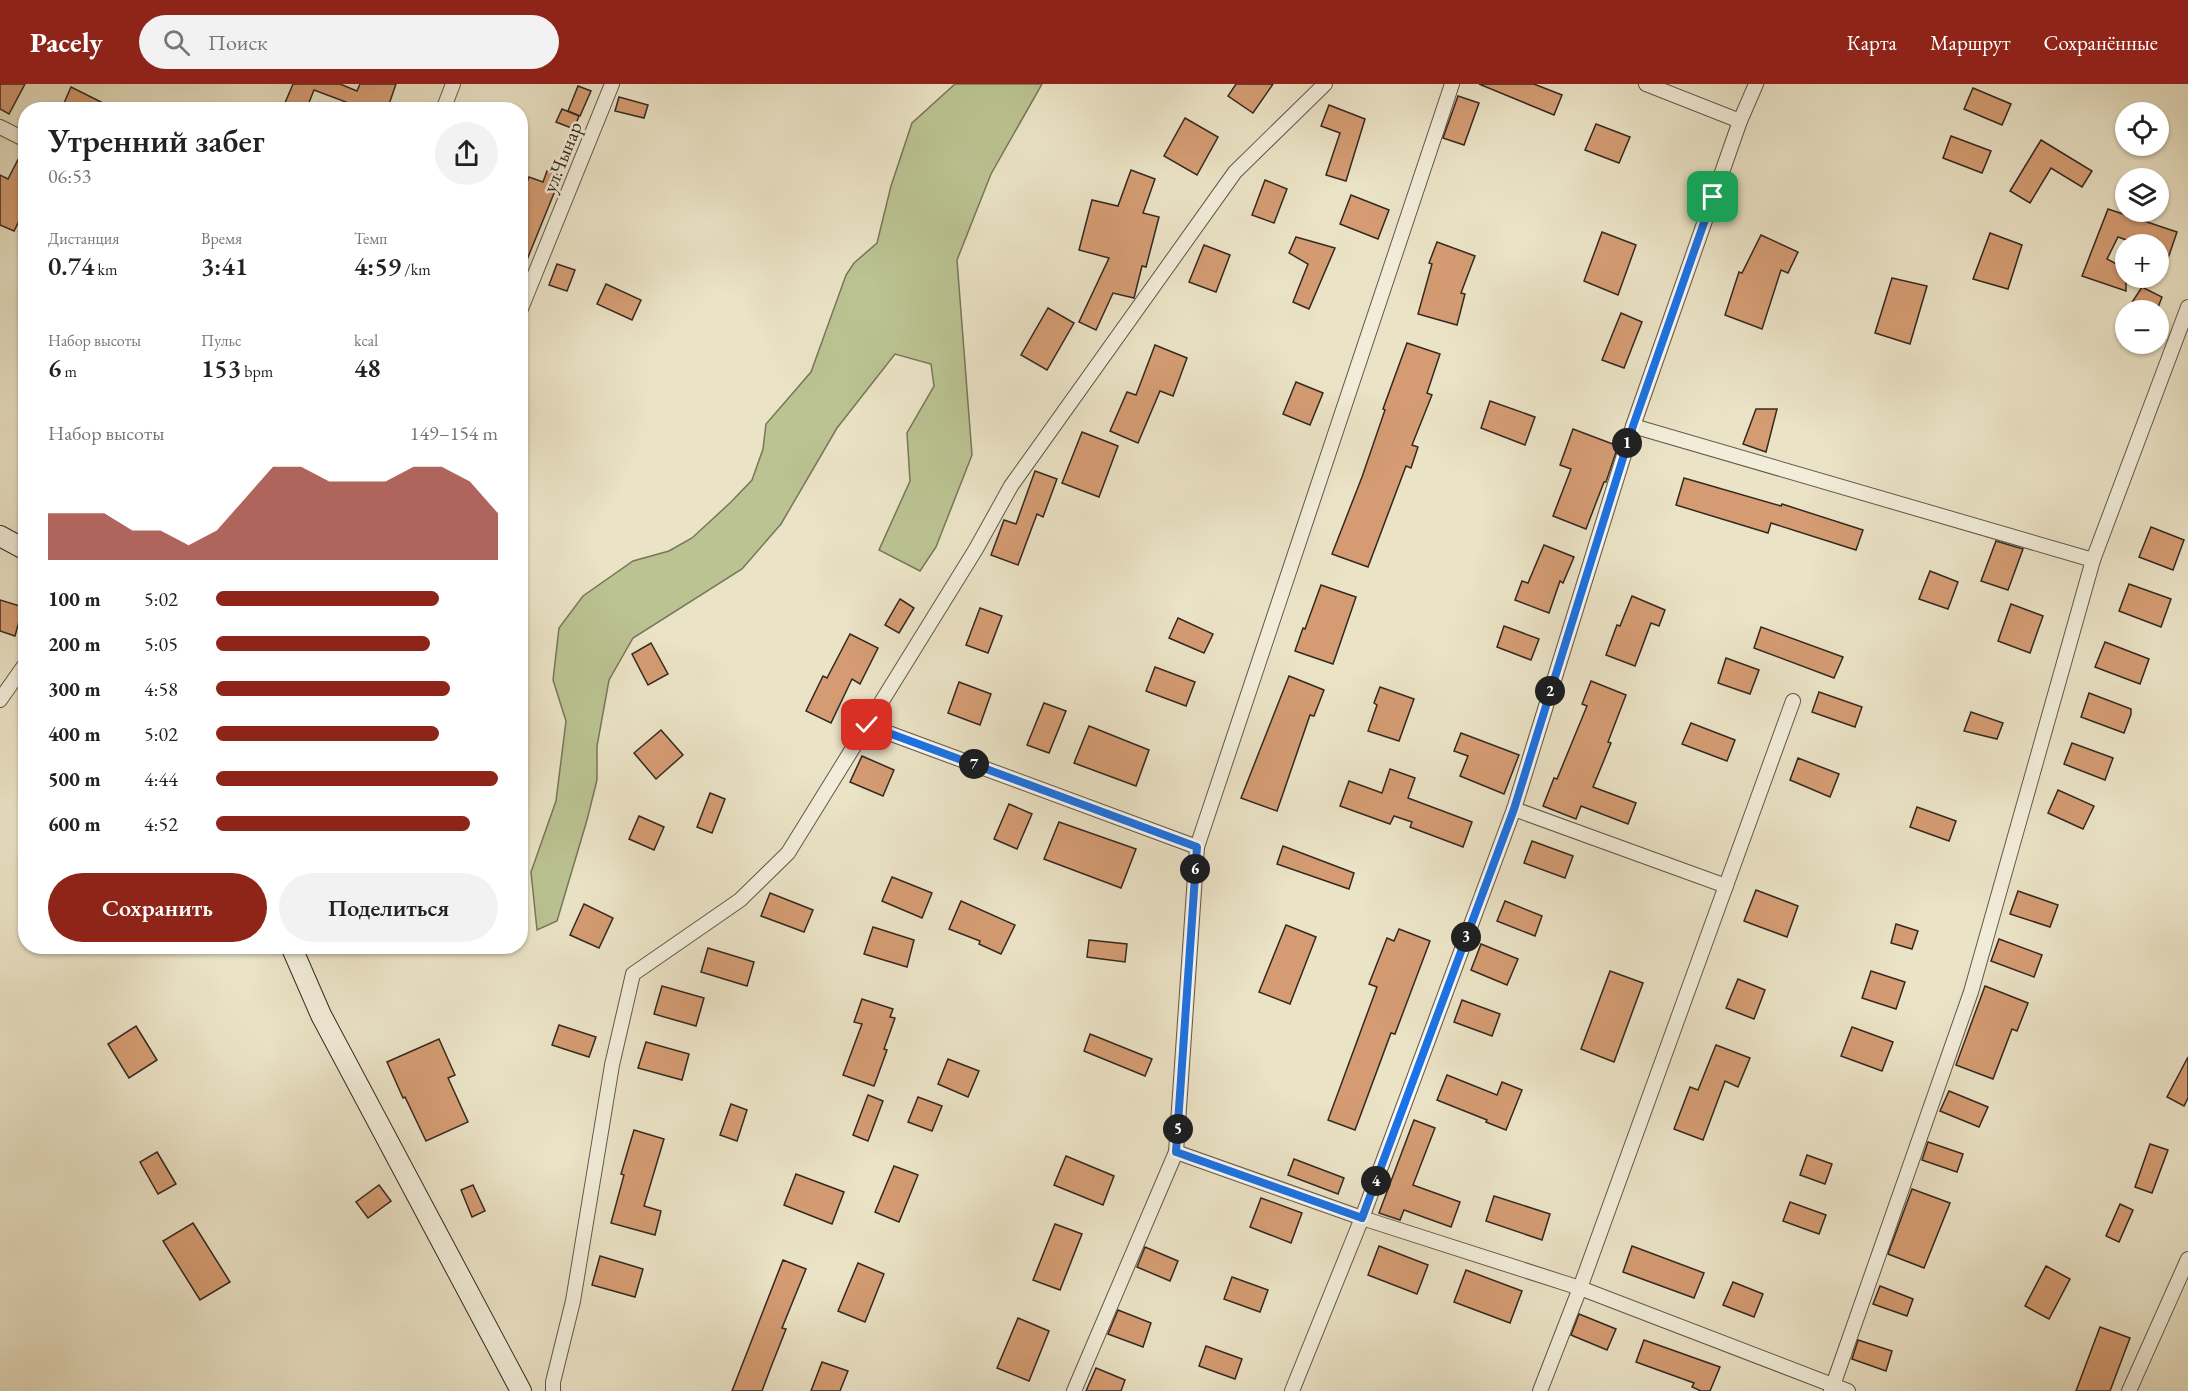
<!DOCTYPE html>
<html lang="ru">
<meta charset="utf-8">
<style>
body{margin:0;font-family:"EB Garamond",serif;background:#f2f2f2;color:#222;height:100vh;display:flex;flex-direction:column;font-size:22px;white-space:nowrap}
*{box-sizing:border-box;margin:0}
p{font-size:20px;color:#767676}
.icon{flex:none;width:33px;height:33px;fill:none;stroke:currentColor;stroke-width:2;stroke-linecap:round;stroke-linejoin:round}
.map{position:relative;flex:1;overflow:hidden}
.sheet{position:absolute;left:18px;top:18px;width:510px;height:852px;display:flex;flex-direction:column;background:#fff;border-radius:24px;box-shadow:0 2px 4px #0004}
.sheet>*{flex:none}
.fabs{position:absolute;left:2115px;top:18px;display:grid;gap:12px}
.fabs a{display:grid;place-items:center;width:54px;height:54px;border-radius:50%;background:#fff;box-shadow:0 2px 4px #0004;font-size:30px}
.pin{position:absolute;display:grid;place-items:center;width:51px;height:51px;color:#fff;margin:-26px;border-radius:12px;box-shadow:0 3px 9px #0006}
.km{position:absolute;width:30px;height:30px;margin:-15px;border-radius:50%;background:#222;color:#fff;font-size:16px;line-height:30px;text-align:center}
.round{display:grid;place-items:center;flex:none;width:63px;height:63px;border-radius:32px;background:#f2f2f2}
.headline{display:flex;align-items:center;justify-content:space-between;height:102px;padding:0 30px}
h1{font-size:33px;font-weight:600;line-height:45px}
.metrics{display:grid;grid-template-columns:repeat(3,1fr);gap:9px;height:102px;padding:6px 30px}
.metrics div{display:grid;align-content:center}
.metrics b{font-size:26px;font-weight:600}
.metrics small{font-size:16px;font-weight:400}
.metrics p{font-size:16px}
.chart{height:168px;padding:12px 30px}
.chart p{display:flex;justify-content:space-between}
.chart svg{width:100%;height:108px;margin-top:6px;fill:#8f2418;opacity:.7}
.cta{display:flex;gap:12px;margin-top:auto;padding:12px 30px}
.cta a{flex:1;height:69px;border-radius:36px;background:#8f2418;color:#fff;font-size:24px;font-weight:600;line-height:69px;text-align:center}
.cta a+a{background:#f2f2f2;color:#222}
ul{padding:0 30px;list-style:none;font-size:20px}
li{display:grid;grid-template-columns:96px 72px 1fr;align-items:center;height:45px}
li i{height:15px;border-radius:8px;background:#8f2418}
header{display:flex;align-items:center;gap:36px;box-sizing:border-box;height:84px;padding:0 30px;background:#8f2418;color:#fff}
header strong{font-size:28px}
nav{display:flex;gap:33px;margin-inline-start:auto;font-size:21px}
.search{width:420px;height:54px;background:#f2f2f2;display:flex;align-items:center;gap:15px;box-sizing:border-box;padding:0 21px;border-radius:33px;color:#767676;font-size:22px}
.map>svg:first-child{display:block}
</style>
<header>
<strong>Pacely</strong>
<div class="search"><svg class="icon" aria-label="search" viewBox="0 0 24 24"><circle cx="10" cy="10" r="6"/><path d="M15 15l6 6"/></svg>Поиск</div>
<nav><a>Карта</a><a>Маршрут</a><a>Сохранённые</a></nav>
</header>
<div class="map">
<svg width="2188" height="1307" viewBox="0 0 2188 1307">
<rect width="100%" height="100%" fill="#ebe3c6"/>
<filter id="stains"><feTurbulence type="fractalNoise" baseFrequency=".00333" numOctaves="4"/><feColorMatrix values="0 0 0 0 .2 0 0 0 0 .09 0 0 0 0 .02 0 0 0 .5 -.17"/></filter>
<radialGradient id="worn" r=".72"><stop offset=".6" stop-color="#630" stop-opacity="0"/><stop offset="1" stop-color="#630" stop-opacity=".3"/></radialGradient>
<path fill="#bbc392" stroke="#78765a" stroke-width="1.5" d="M955,0H1042L991,90L957,176L972,371L936,463L920,487L879,466L910,397L907,349L934,302L931,280L895,270L837,344L781,440L742,485L633,554L609,596L597,662V696L587,736L557,837L537,846L531,788L556,717L566,637L553,596L559,544L583,512L633,477L669,467L692,454L731,418L752,396L763,365L766,340L811,288L846,191L854,179L877,159L891,102L912,39Z"/>
<g fill="#d59c73" stroke="#342921" stroke-width="1.5">
<path d="M0,0H25L9,30L0,25Z"/>
<path d="M293,0H340L357,7L360,0H396L387,26H350L352,22L346,19V18L314,6L306,26H282Z"/>
<path d="M1236,0H1273L1253,29L1228,12Z"/>
<path d="M1479,0H1534L1562,11L1554,31Z"/>
<path d="M578,2L591,7L580,32L568,27Z"/>
<path d="M71,3L117,26H61Z"/>
<path d="M1973,4L2011,20L2002,41L1964,25Z"/>
<path d="M1458,12L1479,19L1464,61L1443,54Z"/>
<path d="M619,13L648,21L644,34L615,27Z"/>
<path d="M1329,21L1365,35L1346,97L1326,91L1340,49L1321,42Z"/>
<path d="M562,25L579,32L574,45L556,38Z"/>
<path d="M1185,34L1218,53L1197,91L1164,72Z"/>
<path d="M1596,40L1630,53L1619,79L1585,66Z"/>
<path d="M1951,52L1991,67L1982,89L1943,74Z"/>
<path d="M2041,56L2092,87L2082,103L2051,84L2030,119L2010,107Z"/>
<path d="M24,64L26,65V123L14,147L0,141V91L8,95Z"/>
<path d="M1131,86L1155,95L1143,129L1159,133L1146,183L1142,182L1134,214L1113,209L1096,246L1079,238L1109,174L1079,166L1092,116L1118,122Z"/>
<path d="M547,87L561,92L520,193V101L525,103L529,93L543,98Z"/>
<path d="M1265,96L1287,105L1274,139L1252,131Z"/>
<path d="M1351,111L1389,126L1378,155L1340,140Z"/>
<path d="M2108,125L2177,148L2161,195L2158,194V160H2138L2118,153L2107,175L2126,185V207L2082,192Z"/>
<path d="M1602,148L1636,161L1618,211L1584,197Z"/>
<path d="M1990,149L2022,161L2008,205L1973,195Z"/>
<path d="M1761,151L1798,168L1788,189L1781,186L1762,245L1725,231L1739,188L1742,189Z"/>
<path d="M1296,153L1335,164L1309,225L1293,218L1308,180L1289,169Z"/>
<path d="M1437,158L1475,172L1461,209L1465,210L1457,241L1418,230L1432,180L1429,179Z"/>
<path d="M1204,161L1230,171L1216,208L1189,198Z"/>
<path d="M557,180L575,186L567,207L549,201Z"/>
<path d="M1892,194L1927,202L1910,260L1875,249Z"/>
<path d="M606,200L641,216L632,236L597,220Z"/>
<path d="M2142,203L2162,213L2157,226H2127Z"/>
<path d="M1048,224L1074,239L1047,286L1021,271Z"/>
<path d="M1621,229L1642,238L1624,284L1602,276Z"/>
<path d="M1407,259L1440,270L1427,309L1432,311L1412,361L1418,363L1411,384L1406,382L1368,483L1332,470L1362,393L1385,326L1383,325Z"/>
<path d="M1155,261L1187,274L1173,312L1160,307L1138,359L1110,347L1127,308L1136,311Z"/>
<path d="M1296,298L1323,309L1310,341L1283,330Z"/>
<path d="M1490,317L1535,333L1525,361L1481,344Z"/>
<path d="M1756,325H1777L1766,368L1743,360Z"/>
<path d="M1573,345L1618,362L1606,398H1604L1586,445L1553,432L1571,385L1560,381Z"/>
<path d="M1082,348L1118,362L1099,413L1062,399Z"/>
<path d="M1035,387L1057,395L1043,433L1037,430L1018,481L991,471L1004,436L1016,440Z"/>
<path d="M1684,394L1781,422L1782,420L1863,446L1856,466L1771,439L1768,449L1676,421Z"/>
<path d="M2151,443L2184,456L2173,486L2139,473Z"/>
<path d="M1996,457L2023,465L2008,506L1981,497Z"/>
<path d="M1544,461L1574,473L1563,499L1560,497L1549,529L1515,516L1522,497L1528,499Z"/>
<path d="M1930,487L1958,498L1948,525L1919,515Z"/>
<path d="M2129,500L2171,515L2161,543L2119,527Z"/>
<path d="M1321,501L1356,513L1333,580L1295,567L1303,544L1305,545Z"/>
<path d="M1632,512L1665,526L1659,542L1651,539L1635,582L1606,571L1617,541L1620,542Z"/>
<path d="M900,515L914,524L899,549L885,541Z"/>
<path d="M0,516L23,523L15,552L0,547Z"/>
<path d="M2011,520L2043,532L2030,569L1998,557Z"/>
<path d="M980,524L1002,532L988,569L966,561Z"/>
<path d="M1178,534L1213,550L1204,569L1169,554Z"/>
<path d="M1504,542L1539,555L1531,576L1497,563Z"/>
<path d="M1761,543L1843,573L1834,594L1754,564Z"/>
<path d="M850,550L878,564L860,600L852,595L831,639L806,627L823,592L827,594Z"/>
<path d="M2105,558L2149,575L2140,600L2095,583Z"/>
<path d="M651,559L668,590L648,601L632,570Z"/>
<path d="M1726,574L1759,586L1750,610L1718,599Z"/>
<path d="M1155,583L1195,598L1186,622L1146,607Z"/>
<path d="M1289,592L1324,606L1314,632L1310,631L1277,727L1241,714Z"/>
<path d="M1591,597L1626,611L1608,658L1611,659L1593,703L1636,719L1628,740L1581,722L1576,735L1543,722L1554,694L1557,695L1587,622L1582,620Z"/>
<path d="M959,598L991,610L980,641L948,629Z"/>
<path d="M1380,603L1414,615L1399,657L1368,647L1377,621L1374,619Z"/>
<path d="M1819,608L1862,623L1855,643L1812,628Z"/>
<path d="M2089,609L2131,625V630L2124,649L2081,633Z"/>
<path d="M1044,619L1066,627L1049,669L1027,661Z"/>
<path d="M1971,628L2003,639L1997,655L1964,647Z"/>
<path d="M1691,639L1735,656L1727,677L1682,660Z"/>
<path d="M1089,642L1149,666L1136,702L1074,679Z"/>
<path d="M661,646L683,671L656,695L634,669Z"/>
<path d="M1461,649L1519,671L1504,710L1460,692L1468,672L1454,667Z"/>
<path d="M2072,659L2113,674L2105,696L2064,680Z"/>
<path d="M862,672L894,686L883,712L850,698Z"/>
<path d="M1798,674L1839,690L1830,713L1790,696Z"/>
<path d="M1390,685L1415,694L1408,714L1472,738L1463,763L1410,743L1412,738L1394,732L1390,740L1340,722L1349,697L1382,709Z"/>
<path d="M2058,706L2094,722L2083,745L2048,729Z"/>
<path d="M710,709L725,715L712,749L697,743Z"/>
<path d="M1009,720L1032,730L1017,765L994,755Z"/>
<path d="M1917,723L1956,737L1949,757L1910,743Z"/>
<path d="M639,732L664,743L654,766L629,755Z"/>
<path d="M1059,738L1136,765L1121,804L1044,775Z"/>
<path d="M1532,757L1573,772L1565,794L1524,779Z"/>
<path d="M1283,762L1354,789L1349,805L1277,780Z"/>
<path d="M892,793L932,809L922,834L882,817Z"/>
<path d="M1756,806L1798,822L1787,853L1744,837Z"/>
<path d="M2018,807L2058,821L2050,843L2010,830Z"/>
<path d="M770,809L813,826L804,848L761,832Z"/>
<path d="M961,817L1015,841L1001,870L979,860L980,857L949,845Z"/>
<path d="M1505,817L1542,832L1535,852L1497,837Z"/>
<path d="M584,820L613,834L599,864L570,851Z"/>
<path d="M1896,840L1918,847L1912,865L1891,859Z"/>
<path d="M1286,841L1316,853L1290,920L1259,908Z"/>
<path d="M873,843L914,856L907,883L864,870Z"/>
<path d="M1399,845L1430,857L1395,950L1391,949L1355,1046L1328,1036L1377,903L1369,900L1387,854L1394,857Z"/>
<path d="M1999,855L2042,871L2034,893L1991,877Z"/>
<path d="M1089,856L1127,860L1125,878L1087,873Z"/>
<path d="M1481,860L1518,875L1507,901L1471,886Z"/>
<path d="M708,864L754,878L747,902L701,888Z"/>
<path d="M1610,887L1643,899L1614,978L1581,965Z"/>
<path d="M1871,887L1905,898L1896,925L1862,914Z"/>
<path d="M1738,895L1765,906L1754,935L1726,924Z"/>
<path d="M662,902L704,914L696,942L654,930Z"/>
<path d="M1985,902L2028,919L2017,947L2012,945L1993,995L1956,981Z"/>
<path d="M862,915L893,925L890,933L895,934L884,965L887,966L874,1002L843,991L862,940L854,938Z"/>
<path d="M1462,916L1500,930L1492,952L1454,938Z"/>
<path d="M559,941L596,953L589,973L552,961Z"/>
<path d="M136,942L157,976L129,994L108,960Z"/>
<path d="M1852,943L1893,958L1882,987L1841,972Z"/>
<path d="M1090,950L1152,975L1145,992L1084,967Z"/>
<path d="M439,955L455,991L448,994L468,1038L426,1057L405,1013L403,1014L387,978Z"/>
<path d="M646,958L689,970L682,996L638,984Z"/>
<path d="M1716,961L1750,974L1738,1003L1725,997L1703,1056L1674,1045L1690,1003L1698,1006Z"/>
<path d="M2188,973V1014L2184,1022L2167,1013Z"/>
<path d="M948,975L979,987L968,1013L938,1000Z"/>
<path d="M1447,991L1497,1011L1502,998L1522,1006L1506,1046L1486,1038L1487,1036L1437,1016Z"/>
<path d="M1949,1007L1988,1023L1979,1043L1940,1027Z"/>
<path d="M868,1011L883,1017L868,1057L853,1051Z"/>
<path d="M918,1013L942,1022L932,1047L908,1038Z"/>
<path d="M731,1020L747,1026L737,1057L720,1051Z"/>
<path d="M1414,1036L1435,1044L1413,1101L1460,1118L1451,1143L1404,1126L1400,1136L1379,1129Z"/>
<path d="M634,1046L664,1055L644,1122L661,1127L655,1151L611,1139L624,1091L621,1090Z"/>
<path d="M1928,1058L1963,1070L1957,1088L1922,1076Z"/>
<path d="M2150,1060L2168,1066L2152,1109L2135,1103Z"/>
<path d="M157,1068L176,1100L158,1110L140,1078Z"/>
<path d="M1807,1071L1832,1080L1825,1100L1800,1091Z"/>
<path d="M1066,1072L1114,1092L1103,1121L1054,1101Z"/>
<path d="M1294,1075L1344,1094L1338,1110L1288,1091Z"/>
<path d="M894,1082L918,1091L899,1138L875,1128Z"/>
<path d="M796,1090L844,1108L832,1140L784,1121Z"/>
<path d="M379,1101L391,1117L368,1134L356,1118Z"/>
<path d="M473,1101L485,1127L472,1133L461,1106Z"/>
<path d="M1912,1105L1950,1119L1924,1184L1888,1170Z"/>
<path d="M1494,1112L1550,1130L1542,1156L1486,1137Z"/>
<path d="M1261,1114L1302,1129L1291,1159L1250,1143Z"/>
<path d="M1790,1118L1826,1131L1819,1150L1783,1137Z"/>
<path d="M2120,1120L2133,1126L2119,1158L2106,1152Z"/>
<path d="M193,1139L230,1198L200,1216L163,1157Z"/>
<path d="M1055,1140L1082,1150L1060,1206L1033,1196Z"/>
<path d="M1379,1162L1428,1181L1417,1210L1368,1191Z"/>
<path d="M1632,1162L1704,1189L1694,1214L1623,1188Z"/>
<path d="M1145,1163L1178,1177L1170,1197L1137,1183Z"/>
<path d="M600,1172L643,1185L635,1213L592,1201Z"/>
<path d="M783,1176L806,1185L782,1244L786,1245L771,1283L762,1307H732Z"/>
<path d="M858,1179L884,1190L865,1238L838,1227Z"/>
<path d="M2046,1182L2070,1195L2049,1235L2025,1222Z"/>
<path d="M1466,1186L1522,1207L1510,1239L1454,1218Z"/>
<path d="M1232,1193L1268,1206L1260,1228L1224,1215Z"/>
<path d="M1733,1198L1763,1210L1754,1233L1723,1221Z"/>
<path d="M1880,1202L1913,1215L1907,1232L1873,1220Z"/>
<path d="M1118,1226L1151,1239L1143,1263L1108,1250Z"/>
<path d="M1579,1230L1616,1245L1607,1266L1571,1251Z"/>
<path d="M1018,1234L1049,1247L1029,1297L997,1284Z"/>
<path d="M2100,1243L2130,1254L2110,1307H2076Z"/>
<path d="M1644,1256L1720,1283L1710,1307H1701L1692,1303L1694,1299L1636,1278Z"/>
<path d="M1858,1256L1892,1267L1886,1287L1852,1275Z"/>
<path d="M1206,1262L1242,1275L1235,1295L1199,1282Z"/>
<path d="M822,1278L848,1287L840,1307H811Z"/>
<path d="M1096,1284L1125,1296L1121,1307H1086Z"/>
</g>
<g fill="none" stroke-linecap="round" stroke-linejoin="round">
<g stroke="#62584a" stroke-width="16">
<g id="street">
<path d="M1646,0L1740,37"/>
<path d="M443,26L453,0"/>
<path d="M0,43L26,56"/>
<path d="M520,227L612,0"/>
<path d="M1633,342L2093,476"/>
<path d="M0,616L26,579"/>
<path d="M867,641L1197,763"/>
<path d="M1514,725L1726,802"/>
<path d="M1176,1068L1362,1134L1580,1204L1848,1307"/>
<path d="M553,1307V1298L573,1217L612,981L633,890L740,816L788,769L976,465L1011,402L1235,88L1325,0"/>
<path d="M1074,1307L1176,1068L1197,763L1452,0"/>
<path d="M1292,1307L1362,1134L1514,725L1633,342L1740,37L1756,0"/>
<path d="M1540,1307L1580,1204L1793,617"/>
<path d="M1831,1307L1971,908L2093,476L2188,223"/>
<path d="M2129,1307L2188,1175"/>
</g>
</g>
<g stroke="#342921" stroke-width="22">
<g id="secondary">
<path d="M0,452L26,466"/>
<path d="M291,862L321,931L521,1307"/>
</g>
</g>
<use href="#street" stroke="#f2edda" stroke-width="14"/>
<use href="#secondary" stroke="#f2edda" stroke-width="20"/>
</g>
<g fill="none" stroke-linecap="round" stroke-linejoin="round">
<g stroke="#fff" stroke-width="12">
<path id="route" d="M867,641L1197,763L1176,1068L1362,1134L1514,725L1633,342L1713,113"/>
</g>
<use href="#route" stroke="#1a73e8" stroke-width="8"/>
</g>
<g text-anchor="middle" stroke-width="5" stroke-linejoin="round" paint-order="stroke">
<g font-size="20" fill="#342921" stroke="#f2edda">
<text transform="translate(562 73) rotate(-68)" y="7">ул.Чынар</text>
</g>
</g>
<rect width="100%" height="100%" filter="url(#stains)"/>
<rect width="100%" height="100%" fill="url(#worn)"/>
</svg>
<div class="fabs">
<a><svg class="icon" aria-label="locate" viewBox="0 0 24 24"><circle cx="12" cy="12" r="6"/><path d="M12 2v4M12 18v4M2 12h4M18 12h4"/></svg></a>
<a><svg class="icon" aria-label="layers" viewBox="0 0 24 24"><path d="M12 4l9 5-9 5-9-5zM3 14l9 5 9-5"/></svg></a>
<a>+</a>
<a>−</a>
</div>
<div class="pin" style="left:1713px;top:113px;background:#1e9e55"><svg class="icon" aria-label="arrive" viewBox="0 0 24 24"><path d="M6 21V4h12l-3 4 3 4H6"/></svg></div>
<div class="pin" style="left:867px;top:641px;background:#d93025"><svg class="icon" aria-label="check" viewBox="0 0 24 24"><path d="M5 12l5 5 9-10"/></svg></div>
<b class="km" style="left:1627px;top:359px">1</b>
<b class="km" style="left:1550px;top:607px">2</b>
<b class="km" style="left:1466px;top:853px">3</b>
<b class="km" style="left:1376px;top:1097px">4</b>
<b class="km" style="left:1178px;top:1045px">5</b>
<b class="km" style="left:1195px;top:785px">6</b>
<b class="km" style="left:974px;top:680px">7</b>
<section class="sheet">
<div class="headline"><div><h1>Утренний забег</h1><p>06:53</p></div><a class="round"><svg class="icon" aria-label="share" viewBox="0 0 24 24"><path d="M12 15V3M7 8l5-5 5 5M5 13v7h14v-7"/></svg></a></div>
<div class="metrics">
<div><p>Дистанция</p><b>0.74<small> km</small></b></div>
<div><p>Время</p><b>3:41</b></div>
<div><p>Темп</p><b>4:59<small> /km</small></b></div>
</div>
<div class="metrics">
<div><p>Набор высоты</p><b>6<small> m</small></b></div>
<div><p>Пульс</p><b>153<small> bpm</small></b></div>
<div><p>kcal</p><b>48</b></div>
</div>
<div class="chart"><p><span>Набор высоты</span>149–154 m</p>
<svg viewBox="0 0 160 44" preserveAspectRatio="none"><path d="M0 44V25L10 25L20 25L30 32L40 32L50 38L60 32L70 19L80 6L90 6L100 12L110 12L120 12L130 6L140 6L150 12L160 25V44z"/></svg>
</div>
<ul>
<li><b>100 m</b>5:02<i style="width:79%"></i></li>
<li><b>200 m</b>5:05<i style="width:76%"></i></li>
<li><b>300 m</b>4:58<i style="width:83%"></i></li>
<li><b>400 m</b>5:02<i style="width:79%"></i></li>
<li><b>500 m</b>4:44<i style="width:100%"></i></li>
<li><b>600 m</b>4:52<i style="width:90%"></i></li>
</ul>
<div class="cta"><a>Сохранить</a><a>Поделиться</a></div>
</section>
</div>
